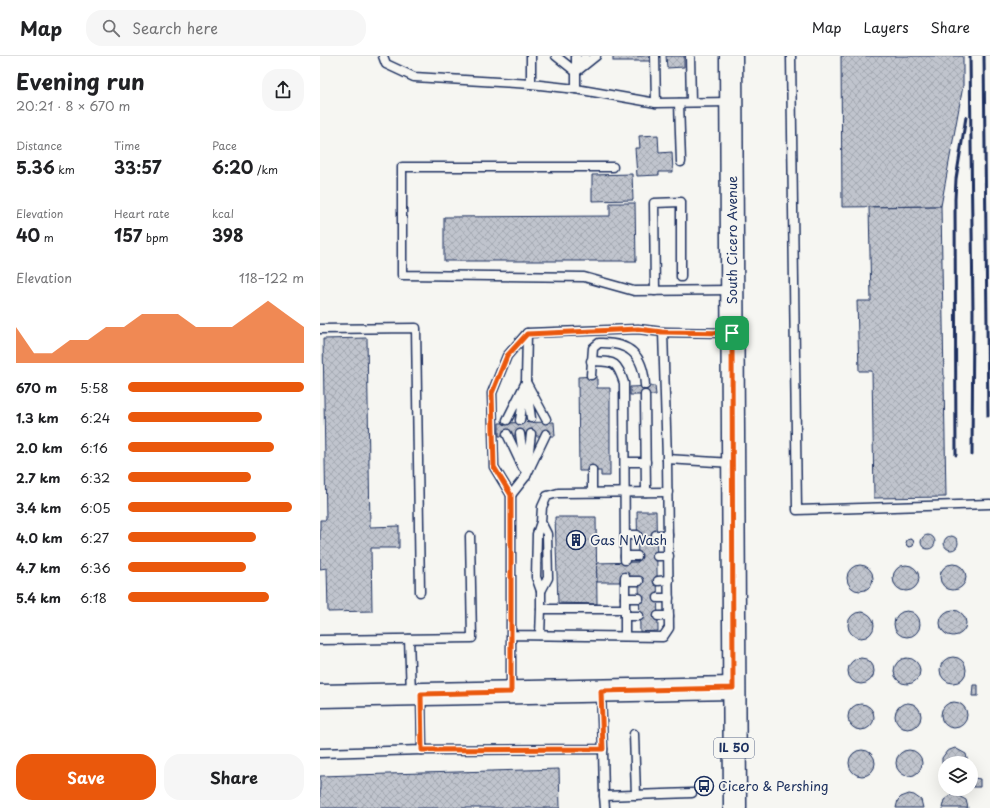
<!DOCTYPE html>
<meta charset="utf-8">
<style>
body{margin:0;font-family:"Playpen Sans",sans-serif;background:#f6f6f6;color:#202124;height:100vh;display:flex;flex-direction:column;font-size:15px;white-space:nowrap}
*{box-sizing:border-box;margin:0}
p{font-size:13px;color:#757577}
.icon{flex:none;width:22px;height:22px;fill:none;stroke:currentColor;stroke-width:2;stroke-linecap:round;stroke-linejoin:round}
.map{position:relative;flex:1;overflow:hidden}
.panel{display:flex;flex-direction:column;background:#fff;width:320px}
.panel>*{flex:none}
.controls{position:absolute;left:618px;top:700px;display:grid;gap:8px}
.controls a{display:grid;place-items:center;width:40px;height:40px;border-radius:50%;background:#fff;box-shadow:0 4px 16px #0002;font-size:20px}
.pin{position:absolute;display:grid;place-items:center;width:34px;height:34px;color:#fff;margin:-17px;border-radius:8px;box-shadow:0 2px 6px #0006}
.round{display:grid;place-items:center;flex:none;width:42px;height:42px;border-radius:16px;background:#f6f6f6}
.summary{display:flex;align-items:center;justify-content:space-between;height:68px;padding:0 16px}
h1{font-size:22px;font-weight:700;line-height:30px}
.figures{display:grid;grid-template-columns:repeat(3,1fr);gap:6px;height:68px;padding:4px 16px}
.figures div{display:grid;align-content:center}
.figures b{font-size:17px;font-weight:700}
.figures small{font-size:11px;font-weight:400}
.figures p{font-size:11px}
.chart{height:112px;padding:8px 16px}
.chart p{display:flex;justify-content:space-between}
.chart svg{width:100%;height:72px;margin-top:4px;fill:#ea580c;opacity:.7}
.primary-button{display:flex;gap:8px;margin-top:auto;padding:8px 16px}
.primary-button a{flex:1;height:46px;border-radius:16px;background:#ea580c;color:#fff;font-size:16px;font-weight:700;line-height:46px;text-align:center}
.primary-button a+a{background:#f6f6f6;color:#202124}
ul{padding:0 16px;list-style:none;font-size:13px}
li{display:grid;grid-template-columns:64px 48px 1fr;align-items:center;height:30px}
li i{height:10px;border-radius:5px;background:#ea580c}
header{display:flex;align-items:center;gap:24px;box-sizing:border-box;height:56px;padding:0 20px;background:#fff;border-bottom:1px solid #e0e0e0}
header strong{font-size:19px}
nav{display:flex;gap:22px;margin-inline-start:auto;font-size:14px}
.search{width:280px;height:36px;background:#f6f6f6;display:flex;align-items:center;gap:10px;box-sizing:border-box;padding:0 14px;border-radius:16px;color:#757577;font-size:15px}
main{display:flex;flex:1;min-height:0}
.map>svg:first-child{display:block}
</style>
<header>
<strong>Map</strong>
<div class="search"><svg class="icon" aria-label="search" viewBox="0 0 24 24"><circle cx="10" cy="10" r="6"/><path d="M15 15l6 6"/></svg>Search here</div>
<nav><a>Map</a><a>Layers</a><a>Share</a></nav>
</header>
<main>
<section class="panel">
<div class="summary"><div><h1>Evening run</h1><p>20:21 · 8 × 670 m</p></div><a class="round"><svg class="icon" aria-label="share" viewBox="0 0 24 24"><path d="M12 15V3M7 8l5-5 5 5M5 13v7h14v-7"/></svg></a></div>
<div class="figures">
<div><p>Distance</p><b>5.36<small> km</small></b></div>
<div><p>Time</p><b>33:57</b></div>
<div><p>Pace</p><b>6:20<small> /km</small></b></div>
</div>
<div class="figures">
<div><p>Elevation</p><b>40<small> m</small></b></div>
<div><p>Heart rate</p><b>157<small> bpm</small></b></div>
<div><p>kcal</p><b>398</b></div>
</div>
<div class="chart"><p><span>Elevation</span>118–122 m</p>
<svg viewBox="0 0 160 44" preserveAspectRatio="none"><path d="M0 44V22L10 38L20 38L30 30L40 30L50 22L60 22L70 14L80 14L90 14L100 22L110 22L120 22L130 14L140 6L150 14L160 22V44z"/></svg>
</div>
<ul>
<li><b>670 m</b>5:58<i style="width:100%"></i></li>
<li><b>1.3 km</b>6:24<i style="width:76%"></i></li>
<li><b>2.0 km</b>6:16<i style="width:83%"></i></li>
<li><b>2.7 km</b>6:32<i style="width:70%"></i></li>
<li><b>3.4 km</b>6:05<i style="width:93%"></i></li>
<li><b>4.0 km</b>6:27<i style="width:73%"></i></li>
<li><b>4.7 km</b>6:36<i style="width:67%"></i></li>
<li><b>5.4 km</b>6:18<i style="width:80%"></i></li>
</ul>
<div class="primary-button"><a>Save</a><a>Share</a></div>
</section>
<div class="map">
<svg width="670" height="752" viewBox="0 0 670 752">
<defs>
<pattern id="building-cross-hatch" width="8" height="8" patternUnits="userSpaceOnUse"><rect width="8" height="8" fill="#c0c4cd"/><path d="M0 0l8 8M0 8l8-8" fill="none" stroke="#a4a9b2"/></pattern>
</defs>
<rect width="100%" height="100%" fill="#f6f6f2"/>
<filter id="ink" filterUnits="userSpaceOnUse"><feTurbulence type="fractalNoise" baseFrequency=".025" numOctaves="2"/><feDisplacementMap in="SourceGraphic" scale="8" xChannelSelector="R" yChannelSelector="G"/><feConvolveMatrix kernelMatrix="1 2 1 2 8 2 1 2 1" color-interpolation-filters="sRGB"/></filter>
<g filter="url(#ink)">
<g fill="url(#building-cross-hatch)" stroke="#1b2f5e">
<rect x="293" y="0" width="37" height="5"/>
<path d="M346,0H364V11L347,12Z"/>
<path d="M521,0H643V30L621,150L522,151Z"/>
<path d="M338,79L339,97L352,96L353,116H339V119L317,120L315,92H320L319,80Z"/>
<path d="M312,118L313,144L272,145V119Z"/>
<path d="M290,147H315L316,205H124V161L290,160Z"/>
<path d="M621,150L626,441L554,442L552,315H539L537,245H551L549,151Z"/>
<path d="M47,282L50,471L79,470V492H51L52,555L8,556L7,512L0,513V464H6L3,283Z"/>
<path d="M277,320V332H290V420H281V415H259L258,321Z"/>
<path d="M335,330L336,339H310V331Z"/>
<path d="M234,366L235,380H179V367Z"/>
<path d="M317,455H336L338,575L320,576L319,526H277L276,507L318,506Z"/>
<path d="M235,461H276L277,548L238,547Z"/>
<circle cx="608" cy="486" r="7"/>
<circle cx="631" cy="487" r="7"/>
<circle cx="590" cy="487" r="4"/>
<circle cx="633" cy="521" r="13"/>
<circle cx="540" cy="522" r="13"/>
<circle cx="586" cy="522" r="13"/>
<circle cx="633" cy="567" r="13"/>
<circle cx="587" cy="568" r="13"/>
<circle cx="541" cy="569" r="13"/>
<circle cx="633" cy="614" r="13"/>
<circle cx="587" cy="615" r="13"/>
<circle cx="541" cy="615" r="13"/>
<path d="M653,629H658V640H652Z"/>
<circle cx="634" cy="659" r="13"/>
<circle cx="588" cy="660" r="13"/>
<circle cx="541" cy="661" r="13"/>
<path d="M635,692L646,698L648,707H625V714L622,707V702L627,695Z"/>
<circle cx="542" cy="707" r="13"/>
<circle cx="589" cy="707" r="13"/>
<path d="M239,713L240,752H0V720Z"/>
<path d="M654,722L660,723V731H653Z"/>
<path d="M589,738L594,739L601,744L603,752H576L578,744L581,741Z"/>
<path d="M635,738L646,744L648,752H622L624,744L631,739Z"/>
</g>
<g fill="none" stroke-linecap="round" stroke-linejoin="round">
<g stroke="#1b2f5e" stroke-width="11">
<g id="lane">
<path d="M63,0L66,8L94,21L211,28L256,33L336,47L335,0"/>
<path d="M211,0V28"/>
<path d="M236,0L256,16L276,0"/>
<path d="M256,0V33"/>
<path d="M370,0L371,46"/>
<path d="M471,0L477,454L670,448"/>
<path d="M259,12L265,0"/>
<path d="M336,47L411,46"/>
<path d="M359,47L361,106"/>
<path d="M293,111H82V219L264,221L314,235L412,234"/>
<path d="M335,235L334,147L361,146V221"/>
<path d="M0,273L96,272L100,536"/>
<path d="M343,276L412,277"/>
<path d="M271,305C295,306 296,304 304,327L305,504"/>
<path d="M271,319L273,292L279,287C309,286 323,298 325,329"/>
<path d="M206,326L207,277"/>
<path d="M325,339L326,436"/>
<path d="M211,362L206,326L226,363"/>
<path d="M187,364L206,326L200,364"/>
<path d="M187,378L203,412"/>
<path d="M200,378L206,420L211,378"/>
<path d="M347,403L412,407"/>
<path d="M305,406H326"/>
<path d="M272,414V436"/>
<path d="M191,439L206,420L226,378"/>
<path d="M221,466L227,478L228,522L221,535L216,521L217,478L221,466L222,451L227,440L238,437L348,436"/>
<path d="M305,479H317"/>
<path d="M336,479H348"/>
<path d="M305,500H317"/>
<path d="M337,500H349"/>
<path d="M305,525H319"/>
<path d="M338,525L349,524"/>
<path d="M221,535V553"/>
<path d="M305,542H319"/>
<path d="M338,542H349"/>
<path d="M305,560H319"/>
<path d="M338,560H349"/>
<path d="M191,579L343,581L349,572L347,403L343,276L318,273L207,277L187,300L172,337L174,411L191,439V636"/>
<path d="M220,579L221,553H305"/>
<path d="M305,580V521"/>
<path d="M89,583L91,637"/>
<path d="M0,584L152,582L150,480"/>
<path d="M314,678L316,739"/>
<path d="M283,693L284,740L372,737"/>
<path d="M102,694L283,693L281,635"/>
<path d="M0,697L102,694L101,639"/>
<path d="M284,740L285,752"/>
</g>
</g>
<g stroke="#1b2f5e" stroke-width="25">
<path id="secondary" d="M0,640L413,632"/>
</g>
<g stroke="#1b2f5e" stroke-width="25">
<path id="primary" d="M411,0L415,752"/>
</g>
<use href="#lane" stroke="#f6f6f2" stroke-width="8"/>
<use href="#secondary" stroke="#f6f6f2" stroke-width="22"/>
<use href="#primary" stroke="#f6f6f2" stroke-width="22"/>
<g stroke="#1b2f5e" stroke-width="3">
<path d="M650,0L653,256L652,399"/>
<path d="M664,0L668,360"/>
<path d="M636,399L635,143L636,123L646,61"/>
</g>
</g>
</g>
<g fill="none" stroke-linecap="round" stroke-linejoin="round" filter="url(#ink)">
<g stroke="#fff" stroke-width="8">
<path id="route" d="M318,273L342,276L412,277L413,632L281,635L283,693L102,694L101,638L191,636V439L174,411L172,337L187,300L207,278Z"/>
</g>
<use href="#route" stroke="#ea580c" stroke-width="5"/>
</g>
<defs>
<g id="building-ring" transform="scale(1)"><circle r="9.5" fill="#f6f6f2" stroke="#1b2f5e" stroke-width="1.5"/><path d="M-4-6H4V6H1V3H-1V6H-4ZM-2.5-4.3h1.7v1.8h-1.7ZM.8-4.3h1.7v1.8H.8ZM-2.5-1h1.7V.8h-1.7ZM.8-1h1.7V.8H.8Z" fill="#1b2f5e"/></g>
<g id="bus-ring" transform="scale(1)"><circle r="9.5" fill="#f6f6f2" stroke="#1b2f5e" stroke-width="1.5"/><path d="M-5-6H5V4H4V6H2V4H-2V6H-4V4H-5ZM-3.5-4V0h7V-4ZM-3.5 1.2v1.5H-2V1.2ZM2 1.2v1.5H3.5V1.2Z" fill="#1b2f5e"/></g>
</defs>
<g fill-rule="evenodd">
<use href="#building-ring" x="256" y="484"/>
<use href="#bus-ring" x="384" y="730"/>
</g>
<g text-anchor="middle" stroke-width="3.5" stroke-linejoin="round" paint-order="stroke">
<rect fill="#f6f6f2" stroke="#5d6b8a" stroke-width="1" x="394" y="682" width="40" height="20" rx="3"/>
<g font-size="12" font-weight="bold" fill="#1b2f5e">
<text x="414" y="696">IL 50</text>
</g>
<g font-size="13" fill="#1b2f5e" stroke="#f6f6f2">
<text transform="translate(412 184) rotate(-90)" y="5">South Cicero Avenue</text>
</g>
<g font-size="13" fill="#1b2f5e" stroke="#f6f6f2" text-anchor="start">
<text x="270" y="489">Gas N Wash</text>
<text x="398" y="735">Cicero &amp; Pershing</text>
</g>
</g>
</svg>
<div class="controls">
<a><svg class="icon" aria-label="layers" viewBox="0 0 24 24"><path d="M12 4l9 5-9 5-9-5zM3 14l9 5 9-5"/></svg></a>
</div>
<div class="pin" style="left:412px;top:277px;background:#1e9e55"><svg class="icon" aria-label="arrive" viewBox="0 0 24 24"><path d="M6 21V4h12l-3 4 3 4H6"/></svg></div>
</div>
</main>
